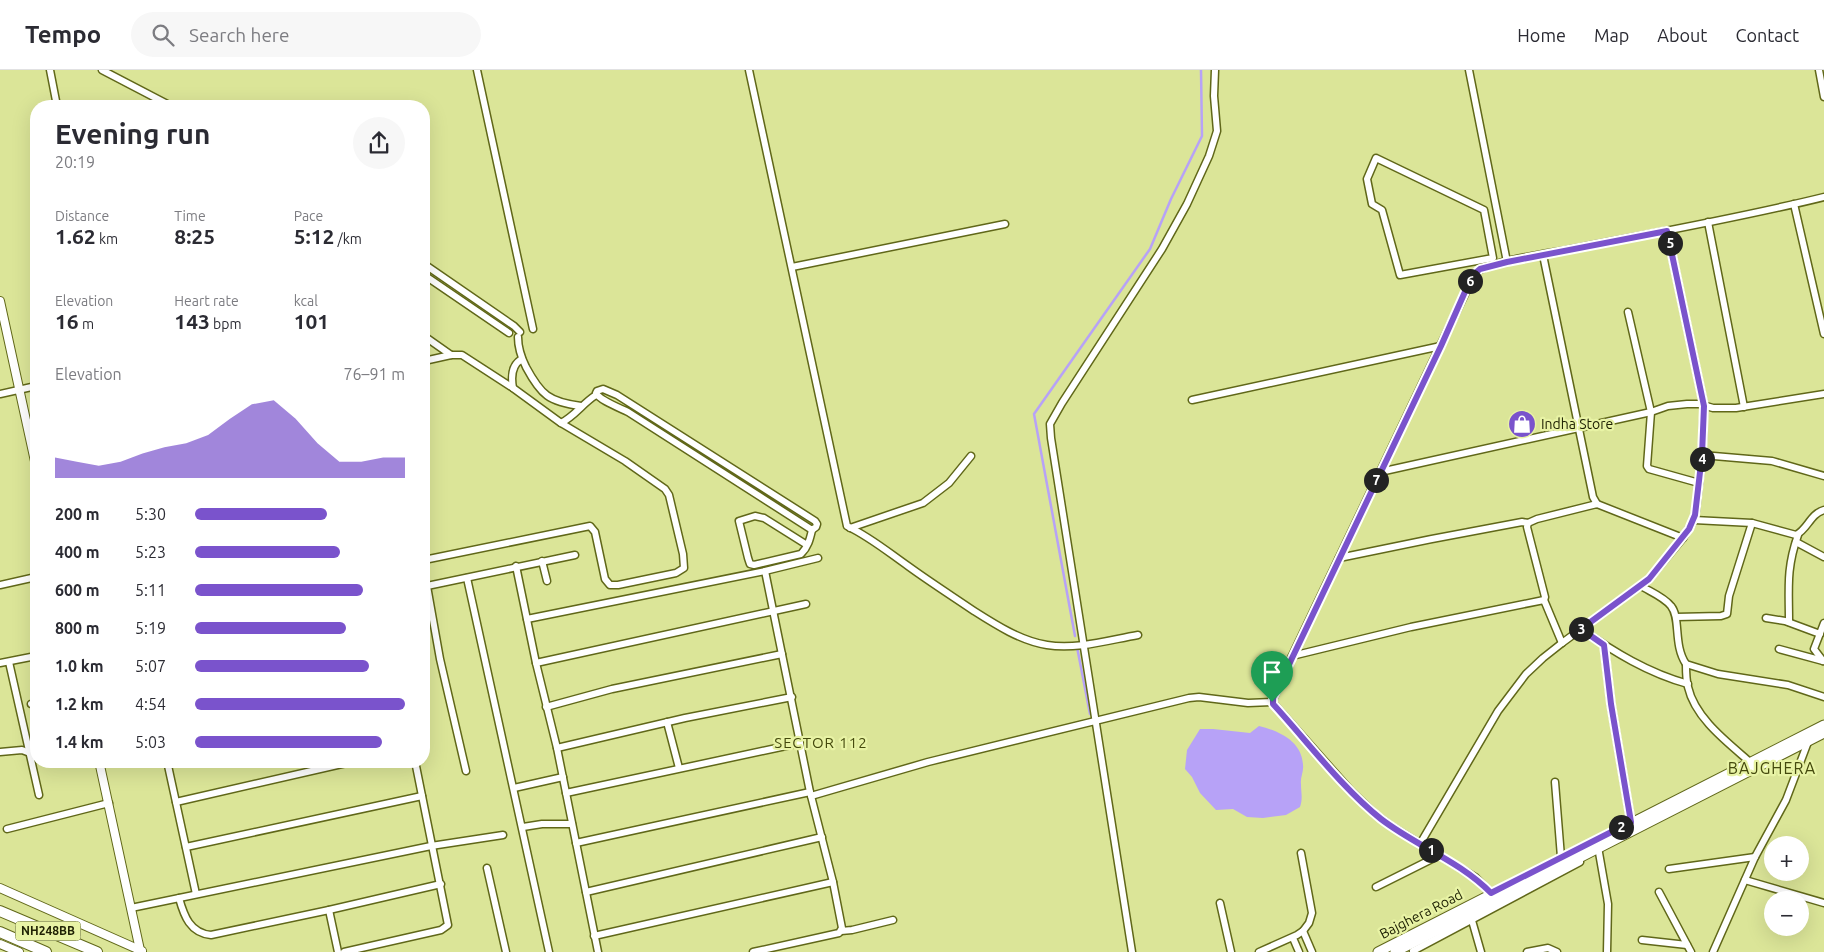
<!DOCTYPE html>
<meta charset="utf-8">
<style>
body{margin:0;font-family:Ubuntu,sans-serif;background:#f7f7f7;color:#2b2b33;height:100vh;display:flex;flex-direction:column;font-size:19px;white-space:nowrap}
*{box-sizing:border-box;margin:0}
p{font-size:16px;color:#7c7c81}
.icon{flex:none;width:28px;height:28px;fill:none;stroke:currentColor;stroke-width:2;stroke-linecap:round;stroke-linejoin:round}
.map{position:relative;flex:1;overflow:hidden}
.drawer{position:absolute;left:30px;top:30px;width:400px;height:668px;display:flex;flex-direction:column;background:#fff;border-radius:20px;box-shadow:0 5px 20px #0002}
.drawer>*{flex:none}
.fabs{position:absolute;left:1764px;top:766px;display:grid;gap:10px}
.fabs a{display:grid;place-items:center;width:45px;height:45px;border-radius:50%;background:#fff;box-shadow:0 5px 20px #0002;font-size:25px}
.pin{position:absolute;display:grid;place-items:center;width:42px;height:42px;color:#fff;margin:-51px -21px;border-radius:50% 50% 50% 0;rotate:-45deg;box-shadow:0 0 5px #0007}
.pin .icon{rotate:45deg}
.km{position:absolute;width:25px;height:25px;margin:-12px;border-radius:50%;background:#222;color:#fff;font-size:14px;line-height:25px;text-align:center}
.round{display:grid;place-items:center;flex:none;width:52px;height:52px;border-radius:26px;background:#f7f7f7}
.head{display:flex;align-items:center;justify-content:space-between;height:85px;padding:0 25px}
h1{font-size:28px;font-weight:700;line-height:38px}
.metrics{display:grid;grid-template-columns:repeat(3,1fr);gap:8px;height:85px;padding:5px 25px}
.metrics div{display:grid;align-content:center}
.metrics b{font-size:21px;font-weight:700}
.metrics small{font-size:14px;font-weight:400}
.metrics p{font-size:14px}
.chart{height:140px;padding:10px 25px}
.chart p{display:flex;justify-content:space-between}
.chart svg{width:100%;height:90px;margin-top:5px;fill:#7a53cc;opacity:.7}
ul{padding:0 25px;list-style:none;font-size:16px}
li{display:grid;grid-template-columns:80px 60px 1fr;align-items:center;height:38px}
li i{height:12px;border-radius:6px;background:#7a53cc}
header{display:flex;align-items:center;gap:30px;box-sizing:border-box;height:70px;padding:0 25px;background:#fff;border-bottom:1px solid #e1e1e2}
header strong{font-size:24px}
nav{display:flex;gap:28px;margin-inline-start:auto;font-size:18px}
.search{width:350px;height:45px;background:#f7f7f7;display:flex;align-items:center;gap:12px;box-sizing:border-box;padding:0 18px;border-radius:28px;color:#7c7c81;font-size:19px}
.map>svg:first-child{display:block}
</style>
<header>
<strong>Tempo</strong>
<div class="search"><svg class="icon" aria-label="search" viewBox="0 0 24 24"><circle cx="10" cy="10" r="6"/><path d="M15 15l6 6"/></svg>Search here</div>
<nav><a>Home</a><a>Map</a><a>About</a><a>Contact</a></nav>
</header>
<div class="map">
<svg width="1824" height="882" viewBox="0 0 1824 882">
<rect width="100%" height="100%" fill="#dbe598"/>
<path fill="#b7a2f7" d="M1259,656C1279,661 1302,671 1303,695C1304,701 1300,708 1301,714C1301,723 1303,728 1300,737L1286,745L1263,748L1247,747L1233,739L1216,740L1200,723L1192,707L1185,699L1187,680L1200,659H1213L1250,663Z"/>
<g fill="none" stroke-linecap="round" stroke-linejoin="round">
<g stroke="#b7a2f7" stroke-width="2.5">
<path d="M1075,566L1034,344L1150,179L1171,129L1202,66L1201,0"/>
<path d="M1077,577L1090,644"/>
</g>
<g stroke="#606719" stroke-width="9">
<g id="minor">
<path d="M50,0L57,36"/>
<path d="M102,0L171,36"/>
<path d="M477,0L533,259"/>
<path d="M749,0L847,456C870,467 888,482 908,496C930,512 952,526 974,541C996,555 1021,571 1047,575C1076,580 1109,570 1138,565"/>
<path d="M1469,0L1507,192"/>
<path d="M1819,0L1824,27"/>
<path d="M1376,88L1484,140L1493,188L1400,205L1382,140L1372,134L1367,109Z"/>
<path d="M1794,134L1824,264"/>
<path d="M1708,152L1744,337"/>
<path d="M1543,185L1593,427L1597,434"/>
<path d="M424,194L514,256L520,262"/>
<path d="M792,197L1005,154"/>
<path d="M424,205L509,263"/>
<path d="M1628,242L1651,342L1647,396L1649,399L1699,413"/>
<path d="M424,266L451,285"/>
<path d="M518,267C518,279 521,287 526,297C541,325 549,332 581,336"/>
<path d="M424,291L451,285H462L513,318"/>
<path d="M603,319L617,325L815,451L817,454L816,457L812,460L809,458L628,342C620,338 599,330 596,323L597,321Z"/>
<path d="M0,324L36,316"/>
<path d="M1192,330L1441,276"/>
<path d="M561,353C575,346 583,333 596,325"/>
<path d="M1702,385L1772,391L1824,406"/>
<path d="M1380,402L1651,342L1668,336L1687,334H1699L1713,338H1736L1824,324"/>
<path d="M1694,450L1752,453L1796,465C1808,459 1810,444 1824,440"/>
<path d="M850,458L923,433L949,413L971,386"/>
<path d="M1796,472L1824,487"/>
<path d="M807,475L764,448L755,446L739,451L748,488L750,494L754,495L801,484C808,477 810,469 812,460"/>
<path d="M1339,488C1400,475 1461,463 1522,452L1528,453"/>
<path d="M424,490L590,456L595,462L605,509L610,515H618L676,503L684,498L683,484L669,425L665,419L625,391L561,353L513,318C511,307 511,295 522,289"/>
<path d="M542,491L547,511"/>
<path d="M516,496L536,593L557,678L598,882"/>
<path d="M467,508L549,882"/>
<path d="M0,515L36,507"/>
<path d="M1641,516C1651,522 1664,527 1671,536C1681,548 1673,575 1686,594L1718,604L1788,615L1824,627"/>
<path d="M1544,530L1562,573"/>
<path d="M1676,547L1721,546L1727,544L1729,526L1752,453"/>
<path d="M1766,548L1785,551L1820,564"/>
<path d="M527,549L765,501L818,488"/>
<path d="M1789,552C1789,518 1786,499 1798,465"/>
<path d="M1581,559C1614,582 1648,603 1688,614"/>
<path d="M1604,575L1611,634L1631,752"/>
<path d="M1779,579L1823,591"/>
<path d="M1292,586L1411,557L1544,530L1545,527L1527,457L1528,453L1537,449L1597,434L1683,468"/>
<path d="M1823,591L1814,579L1824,553"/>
<path d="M9,592L39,725"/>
<path d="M0,593L36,586"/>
<path d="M536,593L806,534"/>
<path d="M1686,594C1686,601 1686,610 1688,617C1695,648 1727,672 1750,692"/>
<path d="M1272,632L1292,586L1475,203C1491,191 1545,184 1567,180C1653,163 1739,148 1824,127"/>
<path d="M1272,632L1351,721L1375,744L1391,756L1475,807L1495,827"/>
<path d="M31,634L36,633"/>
<path d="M546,637L612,619L782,584"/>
<path d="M667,652L679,698"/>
<path d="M557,678L685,648L792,627"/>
<path d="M0,682L22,680L30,683L36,682"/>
<path d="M167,691L196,824"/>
<path d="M466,701L440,589L427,516L575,485"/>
<path d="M1555,712L1561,787"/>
<path d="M514,718L563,707"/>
<path d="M566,723L800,673"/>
<path d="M811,726L928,692L1189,628L1199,627L1248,633L1272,632"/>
<path d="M176,732L355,691"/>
<path d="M523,757L542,754H572"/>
<path d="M7,759L109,733"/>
<path d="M576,773L810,722"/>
<path d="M1420,774L1498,641L1526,604L1543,588L1562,573L1649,509L1683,468L1694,450L1696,440L1702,385L1704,336L1667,161"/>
<path d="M186,777L422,726"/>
<path d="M1598,777L1608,834L1607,882"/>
<path d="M487,798L506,882"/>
<path d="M1669,799L1755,787"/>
<path d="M1745,810L1824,833"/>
<path d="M1376,817L1440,785"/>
<path d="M586,822L822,767"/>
<path d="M1659,822L1691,882"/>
<path d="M179,828C184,846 190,863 211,865L329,840L441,814"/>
<path d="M1220,833L1231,882"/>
<path d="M131,838L431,776L503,765"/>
<path d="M329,840L338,882"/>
<path d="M1471,847L1481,882"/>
<path d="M841,861L852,860L893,850"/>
<path d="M1303,861L1312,882"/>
<path d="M594,866L833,812"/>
<path d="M1293,868L1299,882"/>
<path d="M1642,870L1687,875"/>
<path d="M1413,881L1580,792"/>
<path d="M344,882L441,860L448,855L415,691"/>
<path d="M753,882L839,863L842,858L833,812L810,722L765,501"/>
<path d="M1132,882L1051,368L1050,354L1062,333L1162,179L1187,134L1209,86L1217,61L1214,26L1215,0"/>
<path d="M1259,882L1297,865L1303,861L1309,853L1312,843L1301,783"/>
<path d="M1527,882L1548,878L1557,882"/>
<path d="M1713,882L1755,787L1786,730L1808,672"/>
</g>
</g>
<g stroke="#606719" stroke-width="10">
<g id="tertiary">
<path d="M0,231L36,396"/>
<path d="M99,691L140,880"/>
<path d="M0,818L142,881"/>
<path d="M0,874L19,882"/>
</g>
</g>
<g stroke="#606719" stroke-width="11">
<g id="secondary">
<path d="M1378,882L1824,655"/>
<path d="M1395,882L1824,663"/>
</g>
</g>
<g stroke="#606719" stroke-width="12">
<g id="trunk">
<path d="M0,841L97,882"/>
<path d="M0,862L46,882"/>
</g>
</g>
<use href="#minor" stroke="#fff" stroke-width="6"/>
<use href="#tertiary" stroke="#fff" stroke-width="8"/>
<use href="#secondary" stroke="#fff" stroke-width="9"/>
<use href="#trunk" stroke="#fff" stroke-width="10"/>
</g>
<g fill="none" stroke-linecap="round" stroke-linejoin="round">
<g stroke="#fff" stroke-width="10">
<path id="route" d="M1667,161L1704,336L1702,385L1695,445L1689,459L1649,509L1581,559L1604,575L1611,634L1631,752L1491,823C1460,791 1416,776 1381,749C1342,718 1307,671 1273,634V628L1441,276L1472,206L1480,199L1507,192Z"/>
</g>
<use href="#route" stroke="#7a53cc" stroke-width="6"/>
</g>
<defs>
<g id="shop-disc" transform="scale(1.4375)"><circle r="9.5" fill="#7a53cc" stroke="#e8f3a5"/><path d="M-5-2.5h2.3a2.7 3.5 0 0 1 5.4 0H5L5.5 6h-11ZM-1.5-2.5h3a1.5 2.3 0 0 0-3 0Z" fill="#fff"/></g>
</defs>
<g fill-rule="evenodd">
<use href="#shop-disc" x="1522" y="354"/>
</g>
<g text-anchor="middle" stroke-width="4.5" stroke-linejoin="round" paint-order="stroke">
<rect fill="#e8f3a5" stroke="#5c6134" stroke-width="1" x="15.5" y="851.5" width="65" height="19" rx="4"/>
<g font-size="12" font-weight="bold" fill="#202304">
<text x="48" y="865">NH248BB</text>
</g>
<g font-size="14" fill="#202304" stroke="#e8f3a5" text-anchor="start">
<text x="1541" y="359">Indha Store</text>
</g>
<g font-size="14" fill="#202304" stroke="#e8f3a5">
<text transform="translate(1421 844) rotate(-27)" y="5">Bajghera Road</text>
</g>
<g font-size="15" letter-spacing="1" fill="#44490d" stroke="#e8f3a5">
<text x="821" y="678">SECTOR 112</text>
</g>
<g font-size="16" letter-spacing="1" fill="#44490d" stroke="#e8f3a5">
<text x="1772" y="704">BAJGHERA</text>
</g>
</g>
</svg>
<div class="fabs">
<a>+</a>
<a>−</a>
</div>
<div class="pin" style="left:1272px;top:632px;background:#1e9e55"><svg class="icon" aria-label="arrive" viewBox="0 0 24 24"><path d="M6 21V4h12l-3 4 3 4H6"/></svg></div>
<b class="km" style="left:1431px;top:780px">1</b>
<b class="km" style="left:1621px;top:757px">2</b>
<b class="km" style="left:1581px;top:559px">3</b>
<b class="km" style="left:1702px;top:389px">4</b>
<b class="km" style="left:1670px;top:173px">5</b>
<b class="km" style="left:1470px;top:211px">6</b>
<b class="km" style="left:1376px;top:410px">7</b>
<section class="drawer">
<div class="head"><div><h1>Evening run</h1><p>20:19</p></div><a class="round"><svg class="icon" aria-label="share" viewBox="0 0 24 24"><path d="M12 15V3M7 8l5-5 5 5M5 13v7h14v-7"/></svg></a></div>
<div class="metrics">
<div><p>Distance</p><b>1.62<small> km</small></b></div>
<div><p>Time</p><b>8:25</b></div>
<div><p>Pace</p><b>5:12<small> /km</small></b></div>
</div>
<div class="metrics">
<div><p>Elevation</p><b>16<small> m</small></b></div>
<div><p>Heart rate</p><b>143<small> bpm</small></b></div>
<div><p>kcal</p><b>101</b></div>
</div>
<div class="chart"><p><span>Elevation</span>76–91 m</p>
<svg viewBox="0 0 160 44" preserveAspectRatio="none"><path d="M0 44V34L10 36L20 38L30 36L40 32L50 29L60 27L70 23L80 15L90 8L100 6L110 15L120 27L130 36L140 36L150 34L160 34V44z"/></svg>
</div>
<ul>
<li><b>200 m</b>5:30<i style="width:63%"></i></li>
<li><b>400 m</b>5:23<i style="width:69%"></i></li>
<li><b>600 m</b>5:11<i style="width:80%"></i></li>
<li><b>800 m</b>5:19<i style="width:72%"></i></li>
<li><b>1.0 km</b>5:07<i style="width:83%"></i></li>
<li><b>1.2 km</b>4:54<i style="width:100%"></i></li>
<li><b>1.4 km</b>5:03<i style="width:89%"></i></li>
</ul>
</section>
</div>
